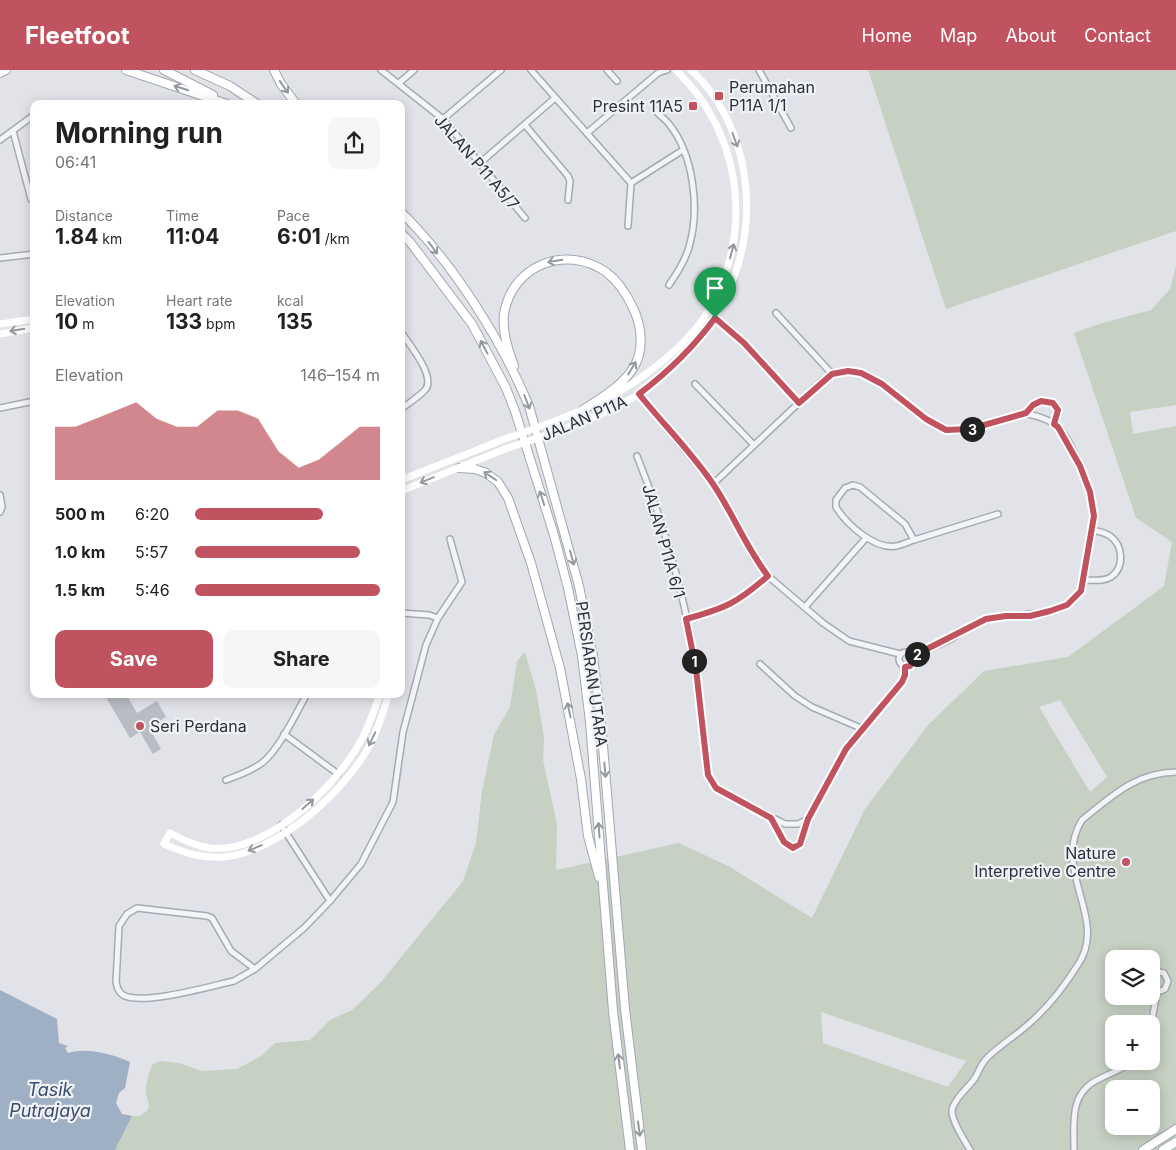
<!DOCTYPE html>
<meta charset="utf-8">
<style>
body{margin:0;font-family:Inter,sans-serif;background:#f6f6f6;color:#222;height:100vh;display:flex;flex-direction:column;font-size:19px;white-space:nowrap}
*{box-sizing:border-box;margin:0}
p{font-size:16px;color:#767676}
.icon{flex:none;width:28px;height:28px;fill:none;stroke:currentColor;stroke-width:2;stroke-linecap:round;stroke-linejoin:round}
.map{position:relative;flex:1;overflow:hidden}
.sheet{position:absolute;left:30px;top:30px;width:375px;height:598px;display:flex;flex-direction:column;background:#fff;border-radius:10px;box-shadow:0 2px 12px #0003}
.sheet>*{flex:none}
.controls{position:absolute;left:1105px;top:880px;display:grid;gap:10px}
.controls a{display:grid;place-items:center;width:55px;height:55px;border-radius:10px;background:#fff;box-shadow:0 2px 12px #0003;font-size:25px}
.pin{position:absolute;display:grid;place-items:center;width:42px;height:42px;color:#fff;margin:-51px -21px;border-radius:50% 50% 50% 0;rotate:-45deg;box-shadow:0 0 5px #0007}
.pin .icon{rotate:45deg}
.km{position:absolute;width:25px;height:25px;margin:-12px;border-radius:50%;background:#222;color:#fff;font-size:14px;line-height:25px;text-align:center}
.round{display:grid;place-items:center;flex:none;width:52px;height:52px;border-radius:10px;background:#f6f6f6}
.overview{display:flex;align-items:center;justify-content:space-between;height:85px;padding:0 25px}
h1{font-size:28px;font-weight:700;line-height:38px}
.figures{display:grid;grid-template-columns:repeat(3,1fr);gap:8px;height:85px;padding:5px 25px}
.figures div{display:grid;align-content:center}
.figures b{font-size:21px;font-weight:700}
.figures small{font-size:14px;font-weight:400}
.figures p{font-size:14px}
.chart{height:140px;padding:10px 25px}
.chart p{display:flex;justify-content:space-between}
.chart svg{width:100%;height:90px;margin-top:5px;fill:#c0535f;opacity:.7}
.cta{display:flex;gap:10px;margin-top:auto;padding:10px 25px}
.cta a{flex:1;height:58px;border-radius:10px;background:#c0535f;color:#fff;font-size:20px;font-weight:700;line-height:58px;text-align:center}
.cta a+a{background:#f6f6f6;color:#222}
ul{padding:0 25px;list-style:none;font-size:16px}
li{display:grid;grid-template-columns:80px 60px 1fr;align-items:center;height:38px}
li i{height:12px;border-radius:6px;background:#c0535f}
header{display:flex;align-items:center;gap:30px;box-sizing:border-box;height:70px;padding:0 25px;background:#c0535f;color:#fff}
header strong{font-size:24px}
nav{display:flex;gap:28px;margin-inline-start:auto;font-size:18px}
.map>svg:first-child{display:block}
</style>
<header>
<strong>Fleetfoot</strong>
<nav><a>Home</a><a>Map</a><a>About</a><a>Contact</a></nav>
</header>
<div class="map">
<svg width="1176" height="1080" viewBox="0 0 1176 1080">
<rect width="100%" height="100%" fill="#e1e3e8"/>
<g fill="#c6d1c3" fill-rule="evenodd">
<path d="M868,0H1176V161L946,239Z"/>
<path d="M1176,196V335L1130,342L1133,364L1176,356V1080H115L132,1046H140C155,1036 147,1034 146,1022C145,1014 150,1002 152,995L160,991L179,993L202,1001L237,999L261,986L275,973L310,970L330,950L352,940L381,912L463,811L476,773L482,721L494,665L510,637L517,591L525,582L536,620L544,668L543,690L557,754L556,800L679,773L730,797L812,848L865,739L928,655L984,601L1068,587L1164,516L1172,472L1136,448L1074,263L1099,254L1151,240L1170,219ZM1060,630L1107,707L1090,722L1039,637ZM1114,889H1151V926H1114ZM821,942L966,991L948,1017L823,973ZM1114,954H1151V991H1114ZM1114,1019H1151V1056H1114Z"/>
</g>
<path fill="#a0b0c4" d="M0,920L57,949L59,973L68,976L65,978L68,983C87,977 112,984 130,992L125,1018L119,1023L116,1033L122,1044L132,1046L115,1080H0Z"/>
<path fill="#b9bcc4" d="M104,624H126L137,643L157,631L166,647L156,653L159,659L152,663L161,679L153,684L140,662L130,668Z"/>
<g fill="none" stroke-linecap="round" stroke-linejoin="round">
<g stroke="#a7aab2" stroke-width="8">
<g id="street">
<path d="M381,0L443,49L525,148"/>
<path d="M531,0L631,113L628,156"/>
<path d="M607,0L617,11"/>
<path d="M759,0L791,58"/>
<path d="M399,13L414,0"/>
<path d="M655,40C659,45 665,49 669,54C694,85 700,140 689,177C685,191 677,203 669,215"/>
<path d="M443,49L501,0"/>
<path d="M525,55L568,106L570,111L568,130"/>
<path d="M13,61L31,129"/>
<path d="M587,63L658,3L667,0"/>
<path d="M0,70L34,45"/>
<path d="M480,93L555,28"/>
<path d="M631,113L683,80"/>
<path d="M0,188L34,184"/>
<path d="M708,242L744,273L799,333"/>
<path d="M776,243L832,304"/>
<path d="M401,262C409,274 435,305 426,319C420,326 409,333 401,339"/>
<path d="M695,314L754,375"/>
<path d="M639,324L713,414L736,451L753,486L768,506L823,553L849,571L900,584"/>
<path d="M0,338L34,331"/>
<path d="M1026,343C1035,334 1044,325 1056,336L1058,340L1054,354"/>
<path d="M637,386C664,454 685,526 696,599C701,634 704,670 708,705L716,718L785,754H798L808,749L846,679L902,612L905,605V597"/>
<path d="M713,414L823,310C867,280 902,339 937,356C961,368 989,352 1013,346C1018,345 1023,343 1028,344C1037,346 1049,350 1056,355C1072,368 1093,425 1093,445C1094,458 1089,473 1087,486C1085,497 1086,514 1079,523C1059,552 1016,541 988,549C974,552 963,562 951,569C939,575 926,580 913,586"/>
<path d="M853,415L860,417L905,454L914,470C908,472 902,475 896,476C875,480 846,454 836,437V430L845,418Z"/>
<path d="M0,425L2,437L0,442"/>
<path d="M914,470L998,444"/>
<path d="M1084,510C1092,510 1103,512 1111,507C1125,497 1123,475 1110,466C1104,462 1098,461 1091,460"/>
<path d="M805,537L866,468"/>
<path d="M401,543L429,545L438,548"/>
<path d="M686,549C726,538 737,533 768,506"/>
<circle cx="906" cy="589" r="7"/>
<path d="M760,594L795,626L812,637L863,659"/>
<path d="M284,664L338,704"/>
<path d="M226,710C239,705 251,701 262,693C280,678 295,645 307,624"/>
<path d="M772,749L784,773L793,778L801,774L808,749"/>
<path d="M281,755L330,831"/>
<path d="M255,899L231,881L212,848L207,846L137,838L127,844L119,856L116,912C117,917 118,922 123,925C142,936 211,916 234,911L255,899L304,858L330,831L361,794L393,732L403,662L426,575L438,548L462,512L450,469"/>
<path d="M1151,903L1155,901L1164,903L1168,911L1165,919L1161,921L1151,919"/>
<path d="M1151,955L1157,922"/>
<path d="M970,1080C964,1069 953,1054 952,1042C952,1040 953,1036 954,1035C958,1025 969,1017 975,1008C979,1001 981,994 987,988C1000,975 1017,965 1031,952C1049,936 1066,914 1079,893C1108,847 1051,800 1082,750C1112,726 1135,703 1176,702"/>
<path d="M1074,1080C1074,1052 1069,1023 1099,1009C1111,1003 1123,999 1134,991"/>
</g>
</g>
<g stroke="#a1a7b2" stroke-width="10">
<g id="primary">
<path d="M126,0L227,34"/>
<path d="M164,0L213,25"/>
<path d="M195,0L230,16L257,34"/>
<path d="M274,0L281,14L296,34"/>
<path d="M0,3L6,0"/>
<path d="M401,142C453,193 501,269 529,336L579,516L593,586L601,652L625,939L642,1080"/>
<path d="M401,163L410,172L472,254L506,318L515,341L554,465L568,518L582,586L590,652L613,941L630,1080"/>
<path d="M514,296C508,279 502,262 504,244C512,195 566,174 606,202C618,211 627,225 633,238C641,254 644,276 636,293C625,315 602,327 583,340"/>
<path d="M459,398L475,399L486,403L498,412L508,428L531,493L560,598L581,709L588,766L599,807"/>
<path d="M1143,1080L1176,1059"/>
<path d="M1163,1080L1176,1072"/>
</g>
</g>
<use href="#street" stroke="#f3f4f7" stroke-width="5"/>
<g stroke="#fff" stroke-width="7">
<path d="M0,254L34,249"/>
<path d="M0,264L34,258"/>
<path d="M602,331C638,313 687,277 708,241C747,175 745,96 703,32C695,20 685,10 676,0"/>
<path d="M558,350L587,338"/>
<path d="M561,360C587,350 617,339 640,323C714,273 758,192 744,103C738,65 720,26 691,0"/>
<path d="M401,410L502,370"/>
<path d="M401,421L505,379"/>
<path d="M380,624C375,638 370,653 363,667C339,714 267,785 209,778C195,776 182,769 170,763L164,774C183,782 201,789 223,787C278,783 348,719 372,671C379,656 384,639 389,624"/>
</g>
<use href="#primary" stroke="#fff" stroke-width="8"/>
<g stroke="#fff" stroke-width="7">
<path d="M502,370L558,350"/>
<path d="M505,379L561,360"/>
</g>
</g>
<defs><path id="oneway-shaft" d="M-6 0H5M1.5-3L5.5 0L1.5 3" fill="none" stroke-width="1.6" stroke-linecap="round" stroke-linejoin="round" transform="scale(1.25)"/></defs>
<g stroke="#95989e">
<use href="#oneway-shaft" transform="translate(284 17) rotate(55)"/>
<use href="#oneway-shaft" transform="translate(181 18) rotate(-162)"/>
<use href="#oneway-shaft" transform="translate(735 70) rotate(70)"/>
<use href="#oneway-shaft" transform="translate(433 178) rotate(54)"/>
<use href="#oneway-shaft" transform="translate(732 181) rotate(-74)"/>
<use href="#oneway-shaft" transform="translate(555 191) rotate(170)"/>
<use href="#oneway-shaft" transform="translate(17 260) rotate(171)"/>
<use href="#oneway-shaft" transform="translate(484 277) rotate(-118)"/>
<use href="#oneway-shaft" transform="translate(632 298) rotate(-59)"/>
<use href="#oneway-shaft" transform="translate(527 332) rotate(69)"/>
<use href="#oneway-shaft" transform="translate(490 406) rotate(-146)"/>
<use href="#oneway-shaft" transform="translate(427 410) rotate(158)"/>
<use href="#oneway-shaft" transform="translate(542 428) rotate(-108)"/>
<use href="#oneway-shaft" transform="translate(572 488) rotate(75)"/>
<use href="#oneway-shaft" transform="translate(569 640) rotate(-102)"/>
<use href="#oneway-shaft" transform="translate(372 669) rotate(116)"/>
<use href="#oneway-shaft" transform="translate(605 700) rotate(85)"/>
<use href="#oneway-shaft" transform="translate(308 734) rotate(-41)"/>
<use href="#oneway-shaft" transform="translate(599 760) rotate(-94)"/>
<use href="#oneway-shaft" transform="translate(255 778) rotate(158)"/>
<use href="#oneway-shaft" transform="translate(619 991) rotate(-97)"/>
<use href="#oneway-shaft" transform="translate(639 1059) rotate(82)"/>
</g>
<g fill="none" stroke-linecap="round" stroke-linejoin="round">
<g stroke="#fff" stroke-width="10">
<path id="route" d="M715,248L744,273L799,333L832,304L848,301L861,303L882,314L926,349L946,360L970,359L1026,343L1033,335L1041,331L1053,333L1058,340L1054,354L1058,357L1080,396L1090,422L1094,446L1081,521L1067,535L1050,541L1030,546H1006L986,549L913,586V592L910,596L905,597V605L902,612L846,679L808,749L800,774L793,778L784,772L771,748L716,718L708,705L696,599L686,549C726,538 737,533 768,506C747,479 734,446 715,417C694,385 663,354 639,324C668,302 693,278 715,248Z"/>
</g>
<use href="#route" stroke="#c0535f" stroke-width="6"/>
</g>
<g fill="#c0535f" stroke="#f0f2f6" stroke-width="2">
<rect x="714" y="21" width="10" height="10" rx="2.5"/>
<rect x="688" y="31" width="10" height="10" rx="2.5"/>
<circle cx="140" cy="656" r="5"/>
<circle cx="1126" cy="792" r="5"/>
</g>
<g text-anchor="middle" stroke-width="4.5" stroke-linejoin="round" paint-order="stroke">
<g font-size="16" fill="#2b313e" stroke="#f0f2f6" text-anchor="start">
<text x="729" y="23">Perumahan<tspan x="729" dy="18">P11A 1/1</tspan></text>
<text x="683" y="42" text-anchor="end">Presint 11A5</text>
<text x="150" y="662">Seri Perdana</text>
<text x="1116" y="789" text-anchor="end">Nature<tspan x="1116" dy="18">Interpretive Centre</tspan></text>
</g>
<g font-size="16" fill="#2b313e" stroke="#f0f2f6">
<text transform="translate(477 92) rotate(49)" y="6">JALAN P11 A5/7</text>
<text transform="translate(584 348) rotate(-23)" y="6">JALAN P11A</text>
<text transform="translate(664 471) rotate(74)" y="6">JALAN P11A 6/1</text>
<text transform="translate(592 604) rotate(82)" y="6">PERSIARAN UTARA</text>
</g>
<g font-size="18" font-style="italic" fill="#394e6d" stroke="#f0f2f6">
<text x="50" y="1026">Tasik<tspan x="50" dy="21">Putrajaya</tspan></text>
</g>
</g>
</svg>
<div class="controls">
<a><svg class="icon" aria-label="layers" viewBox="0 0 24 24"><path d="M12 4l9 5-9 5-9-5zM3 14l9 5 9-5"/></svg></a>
<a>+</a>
<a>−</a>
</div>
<div class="pin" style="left:715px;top:248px;background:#1e9e55"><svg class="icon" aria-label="arrive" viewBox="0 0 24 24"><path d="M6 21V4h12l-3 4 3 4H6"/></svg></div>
<b class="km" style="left:694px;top:591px">1</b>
<b class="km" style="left:917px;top:584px">2</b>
<b class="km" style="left:972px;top:359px">3</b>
<section class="sheet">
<div class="overview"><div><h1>Morning run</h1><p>06:41</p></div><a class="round"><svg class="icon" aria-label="share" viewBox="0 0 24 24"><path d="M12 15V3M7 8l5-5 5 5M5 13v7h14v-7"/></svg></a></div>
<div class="figures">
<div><p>Distance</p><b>1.84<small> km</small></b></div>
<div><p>Time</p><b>11:04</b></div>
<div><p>Pace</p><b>6:01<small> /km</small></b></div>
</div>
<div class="figures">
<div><p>Elevation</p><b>10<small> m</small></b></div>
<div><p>Heart rate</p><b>133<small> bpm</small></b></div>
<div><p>kcal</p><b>135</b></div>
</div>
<div class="chart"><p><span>Elevation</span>146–154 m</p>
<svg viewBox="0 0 160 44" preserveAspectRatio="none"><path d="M0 44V18L10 18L20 14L30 10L40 6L50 14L60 18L70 18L80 10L90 10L100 14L110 30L120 38L130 34L140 26L150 18L160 18V44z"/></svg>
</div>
<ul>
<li><b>500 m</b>6:20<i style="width:69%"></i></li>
<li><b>1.0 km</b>5:57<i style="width:89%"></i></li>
<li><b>1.5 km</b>5:46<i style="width:100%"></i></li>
</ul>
<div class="cta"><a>Save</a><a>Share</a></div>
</section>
</div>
